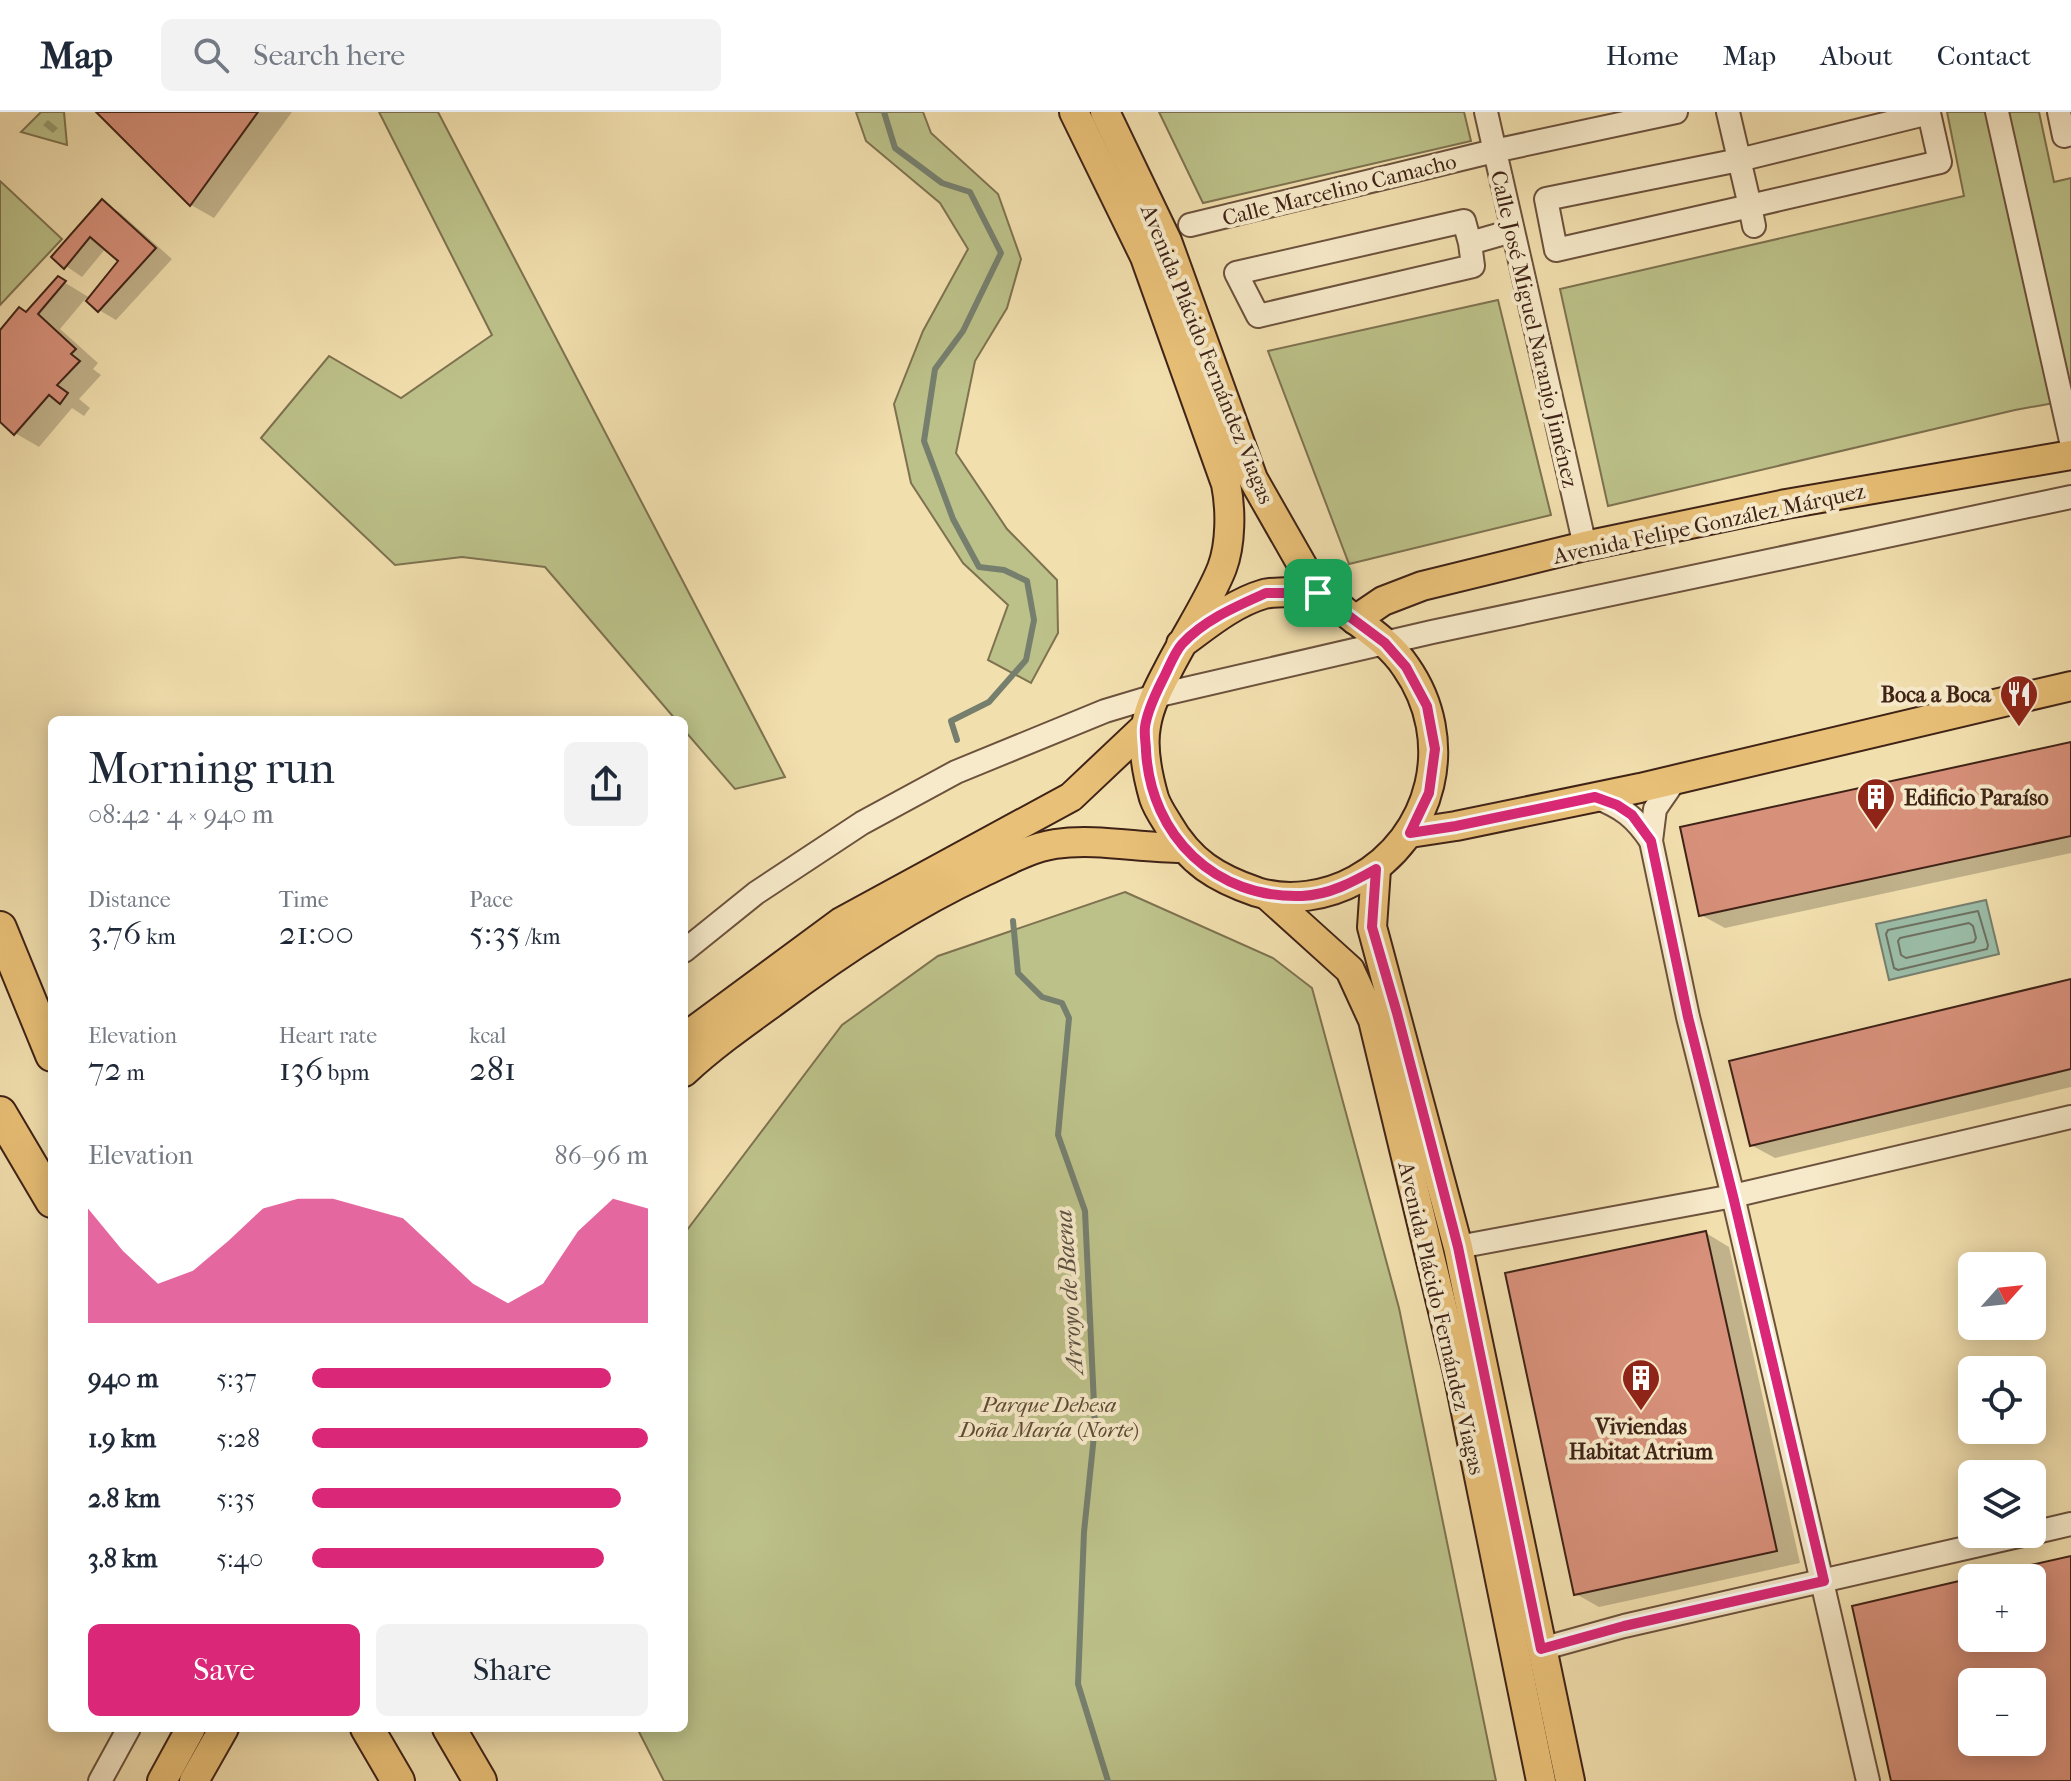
<!DOCTYPE html>
<meta charset="utf-8">
<style>
body{margin:0;font-family:"IM FELL French Canon",serif;background:#f2f2f3;color:#1f2937;height:100vh;display:flex;flex-direction:column;font-size:30px;white-space:nowrap}
*{box-sizing:border-box;margin:0}
p{font-size:26px;color:#747a83}
.icon{flex:none;width:44px;height:44px;fill:none;stroke:currentColor;stroke-width:2;stroke-linecap:round;stroke-linejoin:round}
.map{position:relative;flex:1;overflow:hidden}
.panel{position:absolute;left:48px;top:604px;width:640px;height:1016px;display:flex;flex-direction:column;background:#fff;border-radius:12px;box-shadow:0 4px 20px #0003}
.panel>*{flex:none}
.needle{width:52px;rotate:63deg}
.buttons{position:absolute;left:1958px;top:1140px;display:grid;gap:16px}
.buttons a{display:grid;place-items:center;width:88px;height:88px;border-radius:12px;background:#fff;box-shadow:0 4px 20px #0003;font-size:40px}
.pin{position:absolute;display:grid;place-items:center;width:68px;height:68px;color:#fff;margin:-34px;border-radius:16px;box-shadow:0 4px 12px #0006}
.round{display:grid;place-items:center;flex:none;width:84px;height:84px;border-radius:12px;background:#f2f2f3}
.summary{display:flex;align-items:center;justify-content:space-between;height:136px;padding:0 40px}
h1{font-size:44px;font-weight:600;line-height:60px}
.figures{display:grid;grid-template-columns:repeat(3,1fr);gap:12px;height:136px;padding:8px 40px}
.figures div{display:grid;align-content:center}
.figures b{font-size:34px;font-weight:600}
.figures small{font-size:22px;font-weight:400}
.figures p{font-size:22px}
.chart{height:224px;padding:16px 40px}
.chart p{display:flex;justify-content:space-between}
.chart svg{width:100%;height:144px;margin-top:8px;fill:#db2777;opacity:.7}
.primary-button{display:flex;gap:16px;margin-top:auto;padding:16px 40px}
.primary-button a{flex:1;height:92px;border-radius:12px;background:#db2777;color:#fff;font-size:32px;font-weight:600;line-height:92px;text-align:center}
.primary-button a+a{background:#f2f2f3;color:#1f2937}
ul{padding:0 40px;list-style:none;font-size:26px}
li{display:grid;grid-template-columns:128px 96px 1fr;align-items:center;height:60px}
li i{height:20px;border-radius:10px;background:#db2777}
header{display:flex;align-items:center;gap:48px;box-sizing:border-box;height:112px;padding:0 40px;background:#fff;border-bottom:2px solid #e0e1e3}
header strong{font-size:38px}
nav{display:flex;gap:44px;margin-inline-start:auto;font-size:28px}
.search{width:560px;height:72px;background:#f2f2f3;display:flex;align-items:center;gap:20px;box-sizing:border-box;padding:0 28px;border-radius:12px;color:#747a83;font-size:30px}
.map>svg:first-child{display:block}
</style>
<header>
<strong>Map</strong>
<div class="search"><svg class="icon" aria-label="search" viewBox="0 0 24 24"><circle cx="10" cy="10" r="6"/><path d="M15 15l6 6"/></svg>Search here</div>
<nav><a>Home</a><a>Map</a><a>About</a><a>Contact</a></nav>
</header>
<div class="map">
<svg width="2071" height="1669" viewBox="0 0 2071 1669">
<rect width="100%" height="100%" fill="#f2dfae"/>
<filter id="stains"><feTurbulence type="fractalNoise" baseFrequency=".0025" numOctaves="4"/><feColorMatrix values="0 0 0 0 .2 0 0 0 0 .09 0 0 0 0 .02 0 0 0 .5 -.17"/></filter>
<radialGradient id="worn" r=".72"><stop offset=".6" stop-color="#630" stop-opacity="0"/><stop offset="1" stop-color="#630" stop-opacity=".3"/></radialGradient>
<g fill="#bcc189" stroke="#7e7250" stroke-width="2">
<path d="M41,0H64L67,33L21,20Z"/>
<path d="M379,0H438L785,665L735,677L684,618V608H676L545,455L462,445L395,453L261,326L329,244L401,286L492,223Z"/>
<path d="M856,0H923L931,21L998,82L1021,147L1007,196L975,249L956,341L1007,417L1057,468L1058,521L1031,571L988,548L1008,493L963,451L911,371L894,292L923,219L968,137L940,91L866,29Z"/>
<path d="M1159,0H1464L1471,29L1203,91Z"/>
<path d="M1947,0H2039L2054,70L2071,66V288L2015,298L1608,394L1560,177L1964,84Z"/>
<path d="M0,69L62,127L0,193Z"/>
<path d="M1498,188L1551,403L1349,452L1268,239Z"/>
<path d="M1125,780L1273,846L1312,876L1399,1196L1496,1669H664L637,1616H684V1122L842,913L938,844Z"/>
</g>
<path fill="#9bbda8" stroke="#767f6e" stroke-width="2" d="M1986,788L1999,842L1889,868L1876,812Z"/>
<g fill="#0003">
<path d="M98,0H292L214,106L191,93Z"/>
<path d="M48,8L58,16L53,21L43,13Z"/>
<path d="M102,90L119,100L172,147L116,208L99,198L86,186L60,217L98,251L93,257L101,263L79,287L90,296L84,304L72,296L39,335L15,321L0,307V221L28,202L59,167L90,186L121,149L106,136L82,165L53,145Z"/>
<path d="M2071,632V741L1725,816L1701,803Z"/>
<path d="M2071,869V975L1775,1046L1751,1033Z"/>
<path d="M1706,1121L1729,1135L1800,1451L1599,1495L1576,1482Z"/>
</g>
<g fill="none" stroke-linecap="round" stroke-linejoin="round">
<g stroke="#6d7060" stroke-width="2">
<path d="M1978,799L1988,833L1987,837L1898,858L1894,856L1886,822L1888,818Z"/>
<path d="M1969,811L1973,814L1976,826L1974,830L1906,846L1901,843L1898,829L1900,826Z"/>
</g>
<g stroke="#767f6e" stroke-width="6">
<path d="M884,0L895,36L942,71L970,80L1001,141L963,219L935,257L924,329L953,407L979,455L1004,458L1027,469L1034,508L1026,548L989,590L951,609L957,628"/>
<path d="M1013,809L1018,861L1042,885L1062,891L1069,906L1058,1023L1085,1099L1095,1314L1084,1420L1078,1572L1108,1669"/>
</g>
</g>
<g fill="#d7907a" stroke="#3f2317" stroke-width="2" fill-rule="evenodd">
<path d="M96,0H258L190,94Z"/>
<path d="M102,87L156,136L98,200L86,189L118,149L90,125L64,157L51,145Z"/>
<path d="M58,164L66,169L38,202L76,237L71,242L80,249L57,273L68,281L60,292L49,283L14,323L0,310V218L19,195L26,200Z"/>
<path d="M2071,630V724L1699,804L1680,715Z"/>
<path d="M2071,867V957L1750,1034L1729,949Z"/>
<path d="M1706,1119L1777,1439L1574,1483L1505,1161Z"/>
<path d="M2071,1444V1669H1891L1852,1494L1972,1466V1526H2032V1466H1974ZM1972,1570H2032V1630H1972Z"/>
</g>
<g fill="none" stroke-linecap="round" stroke-linejoin="round">
<g stroke="#6c523d" stroke-width="26">
<g id="minor">
<path d="M1486,0L1585,434"/>
<path d="M1728,0L1750,94L1556,138L1546,87L1739,48L1929,1L1940,50L1750,94L1754,114"/>
<path d="M1997,0L2071,329"/>
<path d="M2059,0L2064,24L2071,22"/>
<path d="M1190,113L1494,39L1676,0"/>
<path d="M1470,131L1473,154L1258,204L1236,161L1464,109L1470,131L1512,119"/>
<path d="M1675,668L1655,697L1651,729L1688,905L1733,1084L1868,1669"/>
<path d="M1595,685C1622,695 1635,705 1651,729"/>
<path d="M684,839L756,781L862,711L956,660L1105,599L1155,584L1432,520L2071,385"/>
<path d="M1458,1135L1733,1084L2071,1005"/>
<path d="M2032,1421L2071,1412"/>
<path d="M1541,1537L1624,1514L2027,1422"/>
<path d="M100,1669L129,1616"/>
</g>
</g>
<g stroke="#3f2317" stroke-width="32">
<g id="major">
<path d="M1074,0L1145,145L1226,372C1231,397 1231,432 1222,456C1210,487 1184,526 1168,558C1159,575 1149,594 1146,614C1142,635 1148,665 1154,686C1157,695 1163,704 1168,712C1190,750 1216,766 1257,780C1289,790 1327,784 1356,768C1434,725 1457,628 1406,555C1393,535 1372,520 1353,506C1343,499 1330,485 1318,481C1310,479 1272,480 1264,482C1233,491 1207,513 1181,532"/>
<path d="M1105,0L1167,129L1253,367L1318,481"/>
<path d="M1355,508L1383,489L1422,474L1585,434L1786,392L2071,343"/>
<path d="M1410,721L1456,714L1640,676L2071,574"/>
<path d="M1376,757L1372,815L1458,1135L1570,1669"/>
<path d="M1267,783L1350,858L1373,908L1458,1261L1541,1669"/>
<path d="M684,926L841,810L1071,685L1145,615"/>
<path d="M684,960C712,934 743,912 775,889C839,841 908,795 981,761C1005,750 1029,736 1055,732C1097,726 1139,736 1182,736"/>
<path d="M162,1669L191,1616"/>
<path d="M194,1669L224,1616"/>
</g>
</g>
<g stroke="#3f2317" stroke-width="36">
<g id="highway">
<path d="M0,816L52,943"/>
<path d="M0,1001L52,1089"/>
<path d="M367,1616L398,1669"/>
<path d="M449,1616L480,1669"/>
</g>
</g>
<use href="#minor" stroke="#f7eaca" stroke-width="22"/>
<use href="#major" stroke="#e9c077" stroke-width="28"/>
<use href="#highway" stroke="#e9c077" stroke-width="32"/>
</g>
<g fill="none" stroke-linecap="round" stroke-linejoin="round">
<g stroke="#fff" stroke-width="16">
<path id="route" d="M1266,481H1318L1385,531L1406,555L1427,594L1435,637L1429,681L1410,721L1456,714L1595,685L1617,693L1632,703L1651,729L1688,905L1733,1084L1824,1469L1624,1514L1541,1537L1458,1135L1397,901L1372,815L1376,757C1353,770 1329,783 1302,784C1216,787 1151,725 1146,639C1146,632 1144,623 1145,615C1147,600 1155,583 1162,569C1168,558 1174,541 1182,532C1204,508 1237,494 1266,481Z"/>
</g>
<use href="#route" stroke="#db2777" stroke-width="10"/>
</g>
<defs>
<g id="restaurant-pin" transform="scale(2)"><path d="M0 17L-7.5 6A9.5 9.5 0 1 1 7.5 6Z" fill="#8f2418" stroke="#f7eaca"/><path d="M-5-6h1v4h1v-4h1v4h1v-4h1v5L-1.5 .5V6h-2V.5L-5-1ZM5-6V6H3V1.5H1.5Q1.5-4 5-6Z" fill="#fff"/></g>
<g id="building-pin" transform="scale(2)"><path d="M0 17L-7.5 6A9.5 9.5 0 1 1 7.5 6Z" fill="#8f2418" stroke="#f7eaca"/><path d="M-4-6H4V6H1V3H-1V6H-4ZM-2.5-4.3h1.7v1.8h-1.7ZM.8-4.3h1.7v1.8H.8ZM-2.5-1h1.7V.8h-1.7ZM.8-1h1.7V.8H.8Z" fill="#fff"/></g>
</defs>
<g fill-rule="evenodd">
<use href="#restaurant-pin" x="2019" y="582"/>
<use href="#building-pin" x="1876" y="685"/>
<use href="#building-pin" x="1641" y="1266"/>
</g>
<g text-anchor="middle" stroke-width="8" stroke-linejoin="round" paint-order="stroke">
<g font-size="22" fill="#3f2317" stroke="#f7eaca">
<text transform="translate(1339 77) rotate(-14)" y="8">Calle Marcelino Camacho</text>
<text transform="translate(1535 217) rotate(77)" y="8">Calle José Miguel Naranjo Jiménez</text>
<text transform="translate(1208 242) rotate(68)" y="8">Avenida Plácido Fernández Viagas</text>
<text transform="translate(1709 411) rotate(-12)" y="8">Avenida Felipe González Márquez</text>
<text transform="translate(1442 1206) rotate(77)" y="8">Avenida Plácido Fernández Viagas</text>
</g>
<g font-size="22" font-weight="bold" fill="#3f2317" stroke="#f7eaca" text-anchor="end">
<text x="1991" y="590">Boca a Boca</text>
<text x="1904" y="693" text-anchor="start">Edificio Paraíso</text>
<text x="1641" y="1322" text-anchor="middle">Viviendas<tspan x="1641" dy="25">Habitat Atrium</tspan></text>
</g>
<g font-size="22" font-style="italic" fill="#5e4a34" stroke="#f7eaca">
<text x="1049" y="1300">Parque Dehesa<tspan x="1049" dy="25">Doña María (Norte)</tspan></text>
</g>
<g font-size="24" font-style="italic" fill="#5b5142" stroke="#f7eaca">
<text transform="translate(1069 1180) rotate(-94)" y="8">Arroyo de Baena</text>
</g>
</g>
<rect width="100%" height="100%" filter="url(#stains)"/>
<rect width="100%" height="100%" fill="url(#worn)"/>
</svg>
<div class="buttons">
<a><svg class="needle" viewBox="-14 -14 28 28"><path d="M0-13l5 13h-10z" fill="#e53935"/><path d="M0 13l5-13h-10z" fill="#747a83"/></svg></a>
<a><svg class="icon" aria-label="locate" viewBox="0 0 24 24"><circle cx="12" cy="12" r="6"/><path d="M12 2v4M12 18v4M2 12h4M18 12h4"/></svg></a>
<a><svg class="icon" aria-label="layers" viewBox="0 0 24 24"><path d="M12 4l9 5-9 5-9-5zM3 14l9 5 9-5"/></svg></a>
<a>+</a>
<a>−</a>
</div>
<div class="pin" style="left:1318px;top:481px;background:#1e9e55"><svg class="icon" aria-label="arrive" viewBox="0 0 24 24"><path d="M6 21V4h12l-3 4 3 4H6"/></svg></div>
<section class="panel">
<div class="summary"><div><h1>Morning run</h1><p>08:42 · 4 × 940 m</p></div><a class="round"><svg class="icon" aria-label="share" viewBox="0 0 24 24"><path d="M12 15V3M7 8l5-5 5 5M5 13v7h14v-7"/></svg></a></div>
<div class="figures">
<div><p>Distance</p><b>3.76<small> km</small></b></div>
<div><p>Time</p><b>21:00</b></div>
<div><p>Pace</p><b>5:35<small> /km</small></b></div>
</div>
<div class="figures">
<div><p>Elevation</p><b>72<small> m</small></b></div>
<div><p>Heart rate</p><b>136<small> bpm</small></b></div>
<div><p>kcal</p><b>281</b></div>
</div>
<div class="chart"><p><span>Elevation</span>86–96 m</p>
<svg viewBox="0 0 160 44" preserveAspectRatio="none"><path d="M0 44V9L10 22L20 32L30 28L40 19L50 9L60 6L70 6L80 9L90 12L100 22L110 32L120 38L130 32L140 16L150 6L160 9V44z"/></svg>
</div>
<ul>
<li><b>940 m</b>5:37<i style="width:89%"></i></li>
<li><b>1.9 km</b>5:28<i style="width:100%"></i></li>
<li><b>2.8 km</b>5:35<i style="width:92%"></i></li>
<li><b>3.8 km</b>5:40<i style="width:87%"></i></li>
</ul>
<div class="primary-button"><a>Save</a><a>Share</a></div>
</section>
</div>
